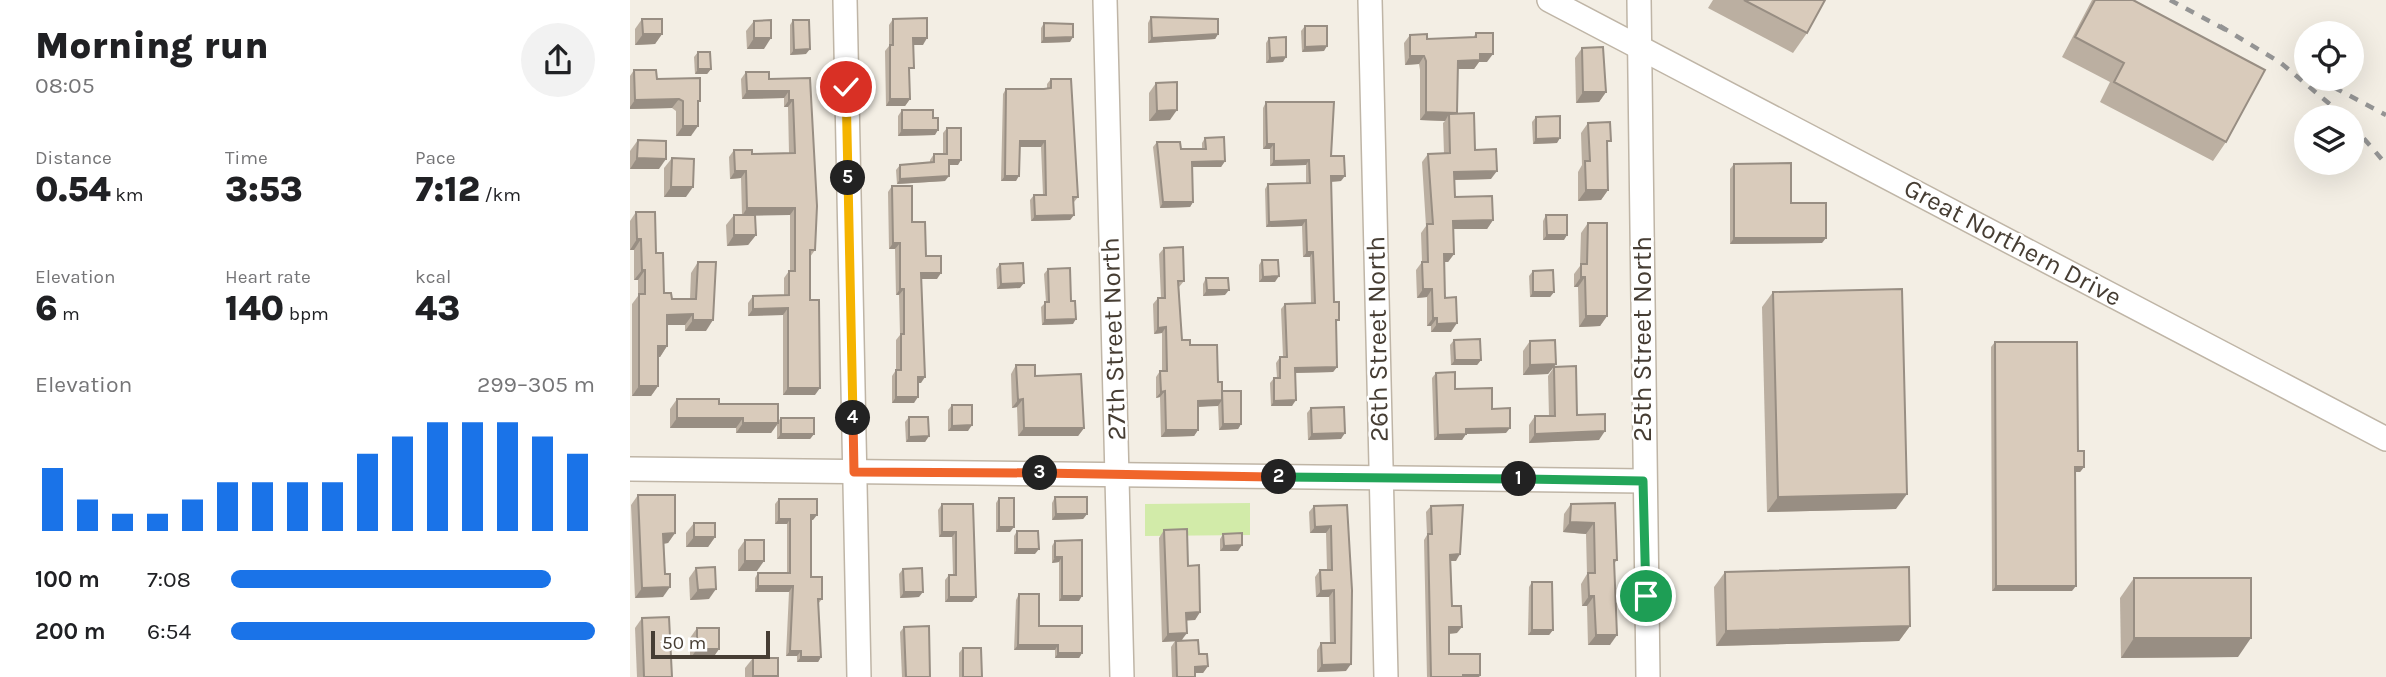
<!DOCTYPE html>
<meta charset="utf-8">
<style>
body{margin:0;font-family:Karla,sans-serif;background:#f2f2f2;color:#202124;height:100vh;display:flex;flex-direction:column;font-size:26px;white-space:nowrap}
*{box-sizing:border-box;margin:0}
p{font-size:23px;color:#757577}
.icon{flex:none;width:38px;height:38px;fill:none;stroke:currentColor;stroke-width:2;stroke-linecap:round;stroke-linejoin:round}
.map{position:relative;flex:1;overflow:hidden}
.drawer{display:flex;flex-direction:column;background:#fff;width:630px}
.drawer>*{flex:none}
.fabs{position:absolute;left:1664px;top:21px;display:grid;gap:14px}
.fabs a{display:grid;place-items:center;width:70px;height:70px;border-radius:50%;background:#fff;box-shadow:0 7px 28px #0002;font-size:35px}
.scale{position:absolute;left:21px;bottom:18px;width:119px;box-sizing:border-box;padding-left:7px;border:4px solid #463d33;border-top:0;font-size:19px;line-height:24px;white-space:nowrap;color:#463d33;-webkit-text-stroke:5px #fff;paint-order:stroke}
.pin{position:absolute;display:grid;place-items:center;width:60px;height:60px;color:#fff;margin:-30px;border:4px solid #fff;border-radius:50%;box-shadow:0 2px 7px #0007}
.km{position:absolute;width:35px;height:35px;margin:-18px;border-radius:50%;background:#222;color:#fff;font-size:19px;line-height:35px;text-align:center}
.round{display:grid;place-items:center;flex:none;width:74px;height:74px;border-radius:37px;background:#f2f2f2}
.headline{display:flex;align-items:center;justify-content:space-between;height:119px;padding:0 35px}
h1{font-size:38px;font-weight:800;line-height:52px}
.metrics{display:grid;grid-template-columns:repeat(3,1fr);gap:10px;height:119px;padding:7px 35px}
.metrics div{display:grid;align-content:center}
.metrics b{font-size:35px;font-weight:800}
.metrics small{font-size:19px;font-weight:400}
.metrics p{font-size:19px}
.chart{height:196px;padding:14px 35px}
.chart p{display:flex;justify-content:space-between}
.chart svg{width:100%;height:126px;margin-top:7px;stroke:#1a73e8;stroke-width:6}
ul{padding:0 35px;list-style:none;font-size:23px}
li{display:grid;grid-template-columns:112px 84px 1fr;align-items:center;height:52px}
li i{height:18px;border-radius:9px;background:#1a73e8}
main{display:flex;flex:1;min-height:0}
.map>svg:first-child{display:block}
</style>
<main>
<section class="drawer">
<div class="headline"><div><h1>Morning run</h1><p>08:05</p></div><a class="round"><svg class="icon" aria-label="share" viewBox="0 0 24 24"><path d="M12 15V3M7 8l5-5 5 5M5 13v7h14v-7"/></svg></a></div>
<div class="metrics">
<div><p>Distance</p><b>0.54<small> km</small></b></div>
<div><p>Time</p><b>3:53</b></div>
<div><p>Pace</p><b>7:12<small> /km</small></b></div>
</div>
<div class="metrics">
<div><p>Elevation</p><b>6<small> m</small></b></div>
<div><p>Heart rate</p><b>140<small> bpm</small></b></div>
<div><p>kcal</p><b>43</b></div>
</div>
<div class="chart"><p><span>Elevation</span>299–305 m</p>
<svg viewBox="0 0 160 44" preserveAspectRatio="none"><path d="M5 44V22M15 44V33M25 44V38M35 44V38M45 44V33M55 44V27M65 44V27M75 44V27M85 44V27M95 44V17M105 44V11M115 44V6M125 44V6M135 44V6M145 44V11M155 44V17"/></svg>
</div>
<ul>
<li><b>100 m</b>7:08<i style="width:88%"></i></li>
<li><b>200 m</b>6:54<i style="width:100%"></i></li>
</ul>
</section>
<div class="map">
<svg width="1756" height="677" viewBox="0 0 1756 677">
<rect width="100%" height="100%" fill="#f3eee4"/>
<path fill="#d2eba9" d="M620,503V535L515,536V504Z"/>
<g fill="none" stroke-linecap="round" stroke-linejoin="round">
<g stroke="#bfb5a6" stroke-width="26">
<g id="minor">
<path d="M215,0L229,677"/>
<path d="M475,0L492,677"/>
<path d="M740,0L756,677"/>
<path d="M919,0L1756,439"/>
<path d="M1009,0L1018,677"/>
<path d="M0,469L1013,481"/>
</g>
</g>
<use href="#minor" stroke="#fff" stroke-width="23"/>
<g stroke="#949494" stroke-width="4.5" stroke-dasharray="9 9" stroke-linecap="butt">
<path d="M1540,0L1598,31"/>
<path d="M1590,26L1651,63L1715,117"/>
<path d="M1688,79L1756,115"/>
<path d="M1722,125L1756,164"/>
</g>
</g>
<g fill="#bbafa1">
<path d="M1083,0H1195L1177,33L1163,53L1078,8Z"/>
<path d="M1462,0H1503L1596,142L1583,161L1470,102L1480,82L1432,57Z"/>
<path d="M521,17L588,34L585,39L518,43V23Z"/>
<path d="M12,19L32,34L25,44L5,45V29Z"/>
<path d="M263,19L293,45H283L279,75L280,99L275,106H256L255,51L259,46V25Z"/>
<path d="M163,20L176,54L160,55V25Z"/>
<path d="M124,21L134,49H117L116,31Z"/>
<path d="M414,23L440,42L411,43V28Z"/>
<path d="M675,26L694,51L672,52L671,31Z"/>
<path d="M846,33L857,62H849L844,69H828L826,114L861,179L825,180V197L863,220L857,229H824V254L818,262H814L815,298L821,332H801V326H797V297L787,298L786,270L792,262L791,233L796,226L792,162L798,154H814L813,123L815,121L790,120V70L789,64L775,65L774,43L780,35L797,39L843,38Z"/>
<path d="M639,38L653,62L636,63V43Z"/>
<path d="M952,48L976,92L969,102L946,103L945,58Z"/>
<path d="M68,52L81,69L77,74H65L64,57Z"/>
<path d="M4,70L27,79L68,104L61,136H46V111L42,108L0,109V76Z"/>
<path d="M116,72L139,79L180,78L185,250L180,257V300L185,395H153V315L118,316V303L123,296L154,295V278L159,271H160V215H125L126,235L118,245L97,246L96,225L104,215H112L111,178L100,179L99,157L104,150L122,154L159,153L158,107H154V98L112,99L111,79Z"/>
<path d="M421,79L448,197L444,202V215L440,220L401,221L400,200L404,195H413L411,147H390L386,181H371L373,94L376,89H417V84Z"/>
<path d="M526,83L540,120L519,121V93Z"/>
<path d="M636,102L701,156L711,181L701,182L704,302L706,325L707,367L703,372L665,373L662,406H641L640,383L644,378H647L646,363L650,357H653L651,309L655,304L681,303L680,257H673L672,226L636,227L635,189L638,184L676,183V165L640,166V149H633V108Z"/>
<path d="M272,110L303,118L305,135L268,136V116Z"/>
<path d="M906,117L927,143L903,144L902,122Z"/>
<path d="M958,123L977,146L978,190L971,200L948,201V172L952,165L951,133Z"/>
<path d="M317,128L328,165H319L315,181L267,184L266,170L270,165L300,162V160L304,154H313V133Z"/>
<path d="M575,138L595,161L591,167H562L563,202L560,207L530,208L523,147L527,142L551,149H572V143Z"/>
<path d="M8,140L29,169H0V151Z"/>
<path d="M42,158L56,197H34V168Z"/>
<path d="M1104,164L1192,243L1100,244V169Z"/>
<path d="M262,186L282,222L296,256L307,279H292L291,383H288L284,403H262V376L266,370V340L270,335L269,295H266L265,249H259L258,192Z"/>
<path d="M6,212L26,253L34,293L42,299H60L61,273L68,262L76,331H55V325H37V346L30,357H28V386L21,396H2V304L8,296V280H4V250H0V221Z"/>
<path d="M916,215L934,240H913V221Z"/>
<path d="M958,223L977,316L970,326L949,327L948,287H944V274L950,266L951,233Z"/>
<path d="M534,248L554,281L549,287L552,340L560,345L588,382L611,424L608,429L589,430L588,405L568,407V430L564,436L531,437L530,397L526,398V377L530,371H532V333L524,334L523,304L528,298H531L529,254Z"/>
<path d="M632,260L645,282H629V265Z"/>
<path d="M370,264L390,288L367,289L366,269Z"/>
<path d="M418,269L441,301L443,324L412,325L411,307L416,302L414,274Z"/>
<path d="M903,271L924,292L920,297H900L899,276Z"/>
<path d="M576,278L595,295L573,296V284Z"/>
<path d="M1143,292L1266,509L1137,512L1132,307Z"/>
<path d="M824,340L851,360L847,365H821L820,345Z"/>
<path d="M900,341L926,364L918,374L893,375V351Z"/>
<path d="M1365,342L1448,451L1454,467L1450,472H1445L1442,591H1362L1361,347Z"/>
<path d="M386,365L405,376L454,428L448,436H388L387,407L382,408L381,374Z"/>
<path d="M924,367L947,415L969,440L899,443V425L905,416H919L918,376Z"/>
<path d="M806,373L825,389L862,409L876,433L836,434L832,440H804L802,378Z"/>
<path d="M47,399L89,404L148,421L151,418L184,434L180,439H147V425L141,433H106V428H40V409Z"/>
<path d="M322,405L338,431H318V410Z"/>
<path d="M681,408L711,439L678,440L677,413Z"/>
<path d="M279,417L299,436L295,442H276L275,422Z"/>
<path d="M8,495L45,533L38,543L34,544L35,574L33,597L5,598L1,505Z"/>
<path d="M425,497L457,514L453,519L422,520V503Z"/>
<path d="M369,498L380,532H366V503Z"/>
<path d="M149,499L183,520H181V577L192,599L188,604L191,657L188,662H167V656H156L159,592H125V578L128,573H157V524H145V504Z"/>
<path d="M985,503L987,560L984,564L980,645H958L957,606H952L951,584L957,574L956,534L933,532L934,514L941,504Z"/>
<path d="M312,504H343L342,602H315V580L319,575H323L322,537H309L308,510Z"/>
<path d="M717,505L716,671L687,672V650L691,643H700L699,597H686L685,577L690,570H697L696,533H680L679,512L684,506Z"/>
<path d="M801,506L826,561H821L822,606L827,633L819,634V654L850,675L849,677H797L794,540L797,535L796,512Z"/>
<path d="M64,523L85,537L78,547H56V533Z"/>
<path d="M534,530L558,566L570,612L565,620H556L552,641L569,654L578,666L573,673H565V677H542L541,647L545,641L532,642L529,538Z"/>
<path d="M387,531L405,554H384V536Z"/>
<path d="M593,534L608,551H590V539Z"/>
<path d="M115,540L127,571H108V550Z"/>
<path d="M425,541L449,601H429V562L422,563V546Z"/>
<path d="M66,568L79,599L60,600L59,578Z"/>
<path d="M273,569L289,597L270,598L269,574Z"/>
<path d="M1095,572L1280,626L1269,641L1086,646L1084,587Z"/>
<path d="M1504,578L1608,657L1491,658L1490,598Z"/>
<path d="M902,582L923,630L919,635H898L899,587Z"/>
<path d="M389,594L409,626L452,653L449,658H425V650H384L386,600Z"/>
<path d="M12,618L42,677H7L5,628Z"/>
<path d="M274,627L300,677H272L270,632Z"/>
<path d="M67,628L89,649L82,659H60V638Z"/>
<path d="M333,648L352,677H329V653Z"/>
<path d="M123,658L148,676L147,677H115V668Z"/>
</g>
<g fill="#988e83">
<path d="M13,34H32L25,44L5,45Z"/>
<path d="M588,34L585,39L518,43L522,38Z"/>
<path d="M443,37L440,42L411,43L414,38Z"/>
<path d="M124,38H141L134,49H117Z"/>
<path d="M283,38H297L293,45H278Z"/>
<path d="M697,46L694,51L672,52L675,47Z"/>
<path d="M180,49L176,54L160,55L164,50Z"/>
<path d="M850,54H863L857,62H849L844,69H822L828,61Z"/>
<path d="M780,56H794L789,64L775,65Z"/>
<path d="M656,57L653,62L636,63L640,58Z"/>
<path d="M68,69H81L77,74H65Z"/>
<path d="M117,91H159L154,98L112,99Z"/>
<path d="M953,92H976L969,102L946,103Z"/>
<path d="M49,99L42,108L0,109V107L5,100Z"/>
<path d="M260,99H280L275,106H256Z"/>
<path d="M159,100H163L158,107H154Z"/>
<path d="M547,110L540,120L519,121L527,111Z"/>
<path d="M796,112L827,113L821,121L819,114L815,121L790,120Z"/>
<path d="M53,126H68L61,136H46Z"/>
<path d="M272,130H308L305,135L268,136Z"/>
<path d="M930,138L927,143L903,144L906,139Z"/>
<path d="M390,141H415L411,147H386Z"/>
<path d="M637,144H644L640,149H633Z"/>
<path d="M7,158L36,159L29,169H0Z"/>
<path d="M319,160H331L328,165H315Z"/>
<path d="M679,160L676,165L640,166L644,161Z"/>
<path d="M595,161L591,167H558L562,162Z"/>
<path d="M105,171H116L111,178L100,179Z"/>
<path d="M867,171L861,179L819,180L824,172Z"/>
<path d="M319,176L315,181L267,184L270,179Z"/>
<path d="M375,176H389L386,181H371Z"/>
<path d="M701,176H715L711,181L697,182Z"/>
<path d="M41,187H63L56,197H34Z"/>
<path d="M956,190H978L971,200L948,201Z"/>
<path d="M533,202H563L560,207L530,208Z"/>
<path d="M117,208H165L160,215L112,216Z"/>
<path d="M444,215L440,220L401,221L405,216Z"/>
<path d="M676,220L672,226L636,227L639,222Z"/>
<path d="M863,220L857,229H818L823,221Z"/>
<path d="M104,235H126L118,245L97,246Z"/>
<path d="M917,235H937L934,240H913Z"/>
<path d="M1104,238H1196L1192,243L1100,244Z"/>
<path d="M7,239H11L4,250H0Z"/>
<path d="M263,243H270L265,249H259Z"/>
<path d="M677,252H683L680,257H673Z"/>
<path d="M814,254H824L818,262H808Z"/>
<path d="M12,270H15L8,280H4Z"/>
<path d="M291,273H311L307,279H287Z"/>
<path d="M649,276L645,282H629L633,277Z"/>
<path d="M951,277H955L948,287H944Z"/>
<path d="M394,283L390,288L367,289L371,284Z"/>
<path d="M270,289H274L269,295H266Z"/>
<path d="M793,289H802L797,297L787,298Z"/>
<path d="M577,290H599L595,295L573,296Z"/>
<path d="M903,292H924L920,297H900Z"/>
<path d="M158,308L153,315L118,316L123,309Z"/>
<path d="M63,314L55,325H30L37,315Z"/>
<path d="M956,316H977L970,326L949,327Z"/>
<path d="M803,318H807L801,326H797Z"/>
<path d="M446,319L443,324L412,325L415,320Z"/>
<path d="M63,320H83L76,331H55Z"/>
<path d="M827,323L821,332H801L807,324Z"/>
<path d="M536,327L532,333L524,334L528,328Z"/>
<path d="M28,346H37L30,357H21Z"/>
<path d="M825,360H851L847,365H821Z"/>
<path d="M926,364L918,374L893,375L900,365Z"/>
<path d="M707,367L703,372L662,373L665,368Z"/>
<path d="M288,377H295L291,383H284Z"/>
<path d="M9,386H28L21,396H2Z"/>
<path d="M158,388H190L185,395H153Z"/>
<path d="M535,391L530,397L526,398L531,392Z"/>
<path d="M266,397H288L284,403H262Z"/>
<path d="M393,399L387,407L382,408L388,400Z"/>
<path d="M592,400L588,406L564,407L568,401Z"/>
<path d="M666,400L662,406H641L644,401Z"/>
<path d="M47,418H113L106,428H40Z"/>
<path d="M113,423H148L141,433H106Z"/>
<path d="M593,424H611L608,429L589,430Z"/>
<path d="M342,425L338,431H318L322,426Z"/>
<path d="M394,428H454L448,436H388Z"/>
<path d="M880,428L876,433L832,434L836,429Z"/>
<path d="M536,430H568L564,436L531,437Z"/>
<path d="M975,431L969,440L899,443L905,434Z"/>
<path d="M715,433L711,439L678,440L682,434Z"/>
<path d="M151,434H184L180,439H147Z"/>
<path d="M836,434L832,440H804L808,435Z"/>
<path d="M299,436L295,442H276L279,437Z"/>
<path d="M1445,467H1454L1450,472H1441Z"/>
<path d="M1277,494L1266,509L1137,512L1148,497Z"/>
<path d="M426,514H457L453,519L422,520Z"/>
<path d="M181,515H187L183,520H177Z"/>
<path d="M149,519H160L157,524H145Z"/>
<path d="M940,522L964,523L956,534L933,532Z"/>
<path d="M701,526L696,533H680L685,527Z"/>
<path d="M369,527H384L380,532H366Z"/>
<path d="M312,532H326L322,537H309Z"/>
<path d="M45,533L38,543L26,544L33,534Z"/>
<path d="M64,537H85L78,547H56Z"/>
<path d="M612,545L608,551H590L594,546Z"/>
<path d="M387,549H409L405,554H384Z"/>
<path d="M830,554L826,561H816L820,555Z"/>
<path d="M425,557H432L429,562L422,563Z"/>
<path d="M115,561H134L127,571H108Z"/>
<path d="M128,586H163L159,592H125Z"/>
<path d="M1366,586H1446L1442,591H1362Z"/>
<path d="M40,587L33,597L5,598L12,588Z"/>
<path d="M86,589L79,599L60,600L68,590Z"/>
<path d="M704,590L699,597H686L691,591Z"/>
<path d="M274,592H293L289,597L270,598Z"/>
<path d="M432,596H452L449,601H429Z"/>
<path d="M959,596H964L957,606H952Z"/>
<path d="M319,597H346L342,602H315Z"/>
<path d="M570,612L565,620L551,621L556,613Z"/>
<path d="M1280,626L1269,641L1086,646L1096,631Z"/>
<path d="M819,627H832L827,633L814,634Z"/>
<path d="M902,630H923L919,635H898Z"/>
<path d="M557,633L551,641L532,642L538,634Z"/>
<path d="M966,635H987L980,645H958Z"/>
<path d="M1504,638H1621L1608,657L1491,658Z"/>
<path d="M388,645H428L425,650H384Z"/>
<path d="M67,649H89L82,659H60Z"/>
<path d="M160,651H171L167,656H156Z"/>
<path d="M428,653H452L449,658H425Z"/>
<path d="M171,657H191L188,662H167Z"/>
<path d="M721,664L716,671L687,672L692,665Z"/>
<path d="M578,666L573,673H560L565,667Z"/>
<path d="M833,675H850L849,677H831Z"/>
<path d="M123,676H148L147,677H122Z"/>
</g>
<g fill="#d9cbbb" stroke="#988e83" stroke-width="2">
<path d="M1114,0H1195L1177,33Z"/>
<path d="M1465,0H1503L1635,70L1596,142L1484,82L1494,63L1445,37Z"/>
<path d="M521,17L588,19V34L522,38Z"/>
<path d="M297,18V38H283L284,68H279L280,99H260V45H263V19Z"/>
<path d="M12,19H32V34H13Z"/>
<path d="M141,20V38H124V21Z"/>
<path d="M163,20H179L180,49L164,50Z"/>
<path d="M414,23L443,24V37L414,38Z"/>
<path d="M675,26H697V46L675,47Z"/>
<path d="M846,33H863V54H850V60L828,61L827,113L796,112V61L794,56H780V35L797,34V39L846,37Z"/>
<path d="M656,37V57L640,58L639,38Z"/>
<path d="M973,47L976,92H953L952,48Z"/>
<path d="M68,52H80L81,69H68Z"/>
<path d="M4,70H26L27,79L70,78V101H68V126H53V101L49,99L5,100Z"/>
<path d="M116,72H139V79L180,78L187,206L185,250H180V300H189L190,388H158V308L123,309V296L159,295V271H165V208H117L116,171H105L104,150H122V154L165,153L163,100H159V91H117Z"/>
<path d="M421,79H441L448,197H443L444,215L405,216L404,195H416L415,141H390L389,176H375L376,89H414L421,88Z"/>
<path d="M547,82V110L527,111L526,83Z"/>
<path d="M636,102H704L701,156H714L715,176H701L704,302H709V320H706L707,367L665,368L666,400L644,401V378H650V357H657L655,304L685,303L683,252H677L676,220L639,222L638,184L680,183L679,160L644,161V144H637Z"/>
<path d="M272,110H303V118H308V130H272Z"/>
<path d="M844,113L845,150L866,149L867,171L824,172L825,197L862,196L863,220L823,221L824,254H814L815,298L826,297L827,323L807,324V318H803L802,289H793L792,262H798L797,224H803L798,154L820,153L819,114Z"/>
<path d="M930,116V138L906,139V117Z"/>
<path d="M980,122L981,141H977L978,190H956L955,161H960L958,123Z"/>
<path d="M317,128H331V160H319V176L270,179V165L304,162V154H317Z"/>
<path d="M594,137L595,161L562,162L563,202H533L527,142H550L551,149H576L575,138Z"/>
<path d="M8,140L36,141V159L7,158Z"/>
<path d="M42,158L64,159L63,187H41Z"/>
<path d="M1161,163V203H1196V238H1104V164Z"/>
<path d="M262,186H282V222H295L296,256H311V273H291L295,377H288V397H266V370H271V334H274V289H270V243H263Z"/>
<path d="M6,212H25L26,253H33L34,293H41L42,299H66L68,262H86L83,320H63V314L37,315V346H28V386H9V294H15V270H12L11,239H7Z"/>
<path d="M104,215H125L126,235H104Z"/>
<path d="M916,215H937V235H917Z"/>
<path d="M958,223H977V316H956L955,277H951V264H957Z"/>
<path d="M553,247L554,281H548L552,340H560V345H587L588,382H592V400L568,401V430H536L535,391L531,392L530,371H537L536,327L528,328V298H535L534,248Z"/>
<path d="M632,260H648L649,276L633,277Z"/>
<path d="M393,263L394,283L371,284L370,264Z"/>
<path d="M440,268L441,301H445L446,319L415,320V302H419L418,269Z"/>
<path d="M923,270L924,292H903V271Z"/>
<path d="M576,278H598L599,290H577Z"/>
<path d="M1272,289L1277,494L1148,497L1143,292Z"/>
<path d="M850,339L851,360H825L824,340Z"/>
<path d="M925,340L926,364L900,365V341Z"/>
<path d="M1365,342H1447L1448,451H1454V467H1445L1446,586H1366Z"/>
<path d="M386,365H405V376L451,374L454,428H394L393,399L388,400Z"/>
<path d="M946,366L947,415L975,414V431L905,434V416H925L924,367Z"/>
<path d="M825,372V389L862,388V409L880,408V428L836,429V434L808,435L806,373Z"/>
<path d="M592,391H611V424H593Z"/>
<path d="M47,399H89V404H148V423H113V418H47Z"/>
<path d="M322,405H342V425L322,426Z"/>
<path d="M714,407L715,433L682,434L681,408Z"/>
<path d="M279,417H298L299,436L279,437Z"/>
<rect x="151" y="418" width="33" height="16"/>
<path d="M8,495H45V533L33,534L35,574H40V587L12,588Z"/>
<path d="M425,497H457V514H426Z"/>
<rect x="369" y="498" width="15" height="29"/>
<path d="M149,499H187V515H181V577H192V599H188L191,657H171V651H160L163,586H128V573H160V519H149Z"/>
<path d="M985,503L987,560H984L987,635H966L964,596H959L958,573H965L964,523L940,522L941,504Z"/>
<path d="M312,504H343L346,597H319V575H326V532H312Z"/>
<path d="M717,505L722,590L721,664L692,665L691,643H705L704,590L691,591L690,570H702L701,526L685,527L684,506Z"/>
<path d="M833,505L830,554L820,555L822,606H831L832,627H819V654H850V675H833V677H801L798,534H802L801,506Z"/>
<rect x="64" y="523" width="21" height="14"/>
<path d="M557,529L558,566L569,565L570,612L556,613L557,633L538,634L534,530Z"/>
<path d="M387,531H408L409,549H387Z"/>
<path d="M612,533V545L594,546L593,534Z"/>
<rect x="115" y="540" width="19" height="21"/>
<path d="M452,540V596H432V557H425V541Z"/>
<path d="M85,567L86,589L68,590L66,568Z"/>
<path d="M1279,567L1280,626L1096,631L1095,572Z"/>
<path d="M292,568L293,592H274L273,569Z"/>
<rect x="1504" y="578" width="117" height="60"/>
<path d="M902,582H922L923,630H902Z"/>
<path d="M389,594H409V626H452V653H428V645H388Z"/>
<path d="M39,617L42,677H14L12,618Z"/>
<path d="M299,626L300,677H276L274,627Z"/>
<rect x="67" y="628" width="22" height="21"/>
<path d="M568,640L569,654H577L578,666L565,667V677H547L546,641Z"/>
<path d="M333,648H351L352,677H333Z"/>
<rect x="123" y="658" width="25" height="18"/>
</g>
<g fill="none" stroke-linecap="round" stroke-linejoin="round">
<g stroke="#fff" stroke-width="14">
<path id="split-1" d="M889,479L1013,481L1016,596"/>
</g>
<g stroke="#fff" stroke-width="14">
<path id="split-2" d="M649,477L889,479"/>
</g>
<g stroke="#fff" stroke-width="14">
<path id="split-3" d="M410,473L649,477"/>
</g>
<g stroke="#fff" stroke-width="14">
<path id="split-4" d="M223,418L224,472L410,473"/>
</g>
<g stroke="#fff" stroke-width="14">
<path id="split-5" d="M218,178L223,418"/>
</g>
<g stroke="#fff" stroke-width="14">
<path id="split-6" d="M216,87L218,178"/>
</g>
<use href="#split-1" stroke="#22a559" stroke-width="9"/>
<use href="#split-2" stroke="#22a559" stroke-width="9"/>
<use href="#split-3" stroke="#f0652b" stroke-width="9"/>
<use href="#split-4" stroke="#f0652b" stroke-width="9"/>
<use href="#split-5" stroke="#f5b400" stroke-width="9"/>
<use href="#split-6" stroke="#f5b400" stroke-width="9"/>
</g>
<g text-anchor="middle" stroke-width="5" stroke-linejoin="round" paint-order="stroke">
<g font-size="26" fill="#463d33" stroke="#fff">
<text transform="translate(1383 242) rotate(28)" y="9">Great Northern Drive</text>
<text transform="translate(483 339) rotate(-92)" y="9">27th Street North</text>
<text transform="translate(747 339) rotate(-91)" y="9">26th Street North</text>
<text transform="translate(1012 339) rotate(-90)" y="9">25th Street North</text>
</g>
</g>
</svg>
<div class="fabs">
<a><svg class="icon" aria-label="locate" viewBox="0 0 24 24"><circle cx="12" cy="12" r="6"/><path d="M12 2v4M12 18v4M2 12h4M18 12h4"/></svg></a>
<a><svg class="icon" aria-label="layers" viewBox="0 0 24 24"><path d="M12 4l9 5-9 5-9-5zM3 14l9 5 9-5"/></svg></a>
</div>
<div class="scale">50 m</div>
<div class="pin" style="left:1016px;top:596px;background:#1e9e55"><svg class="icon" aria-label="arrive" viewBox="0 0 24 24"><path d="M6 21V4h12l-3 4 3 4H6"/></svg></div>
<div class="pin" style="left:216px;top:87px;background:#d93025"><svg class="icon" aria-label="check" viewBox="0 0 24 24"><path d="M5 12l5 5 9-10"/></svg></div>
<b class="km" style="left:889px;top:479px">1</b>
<b class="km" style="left:649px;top:477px">2</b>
<b class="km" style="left:410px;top:473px">3</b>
<b class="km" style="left:223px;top:418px">4</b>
<b class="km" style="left:218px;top:178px">5</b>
</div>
</main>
